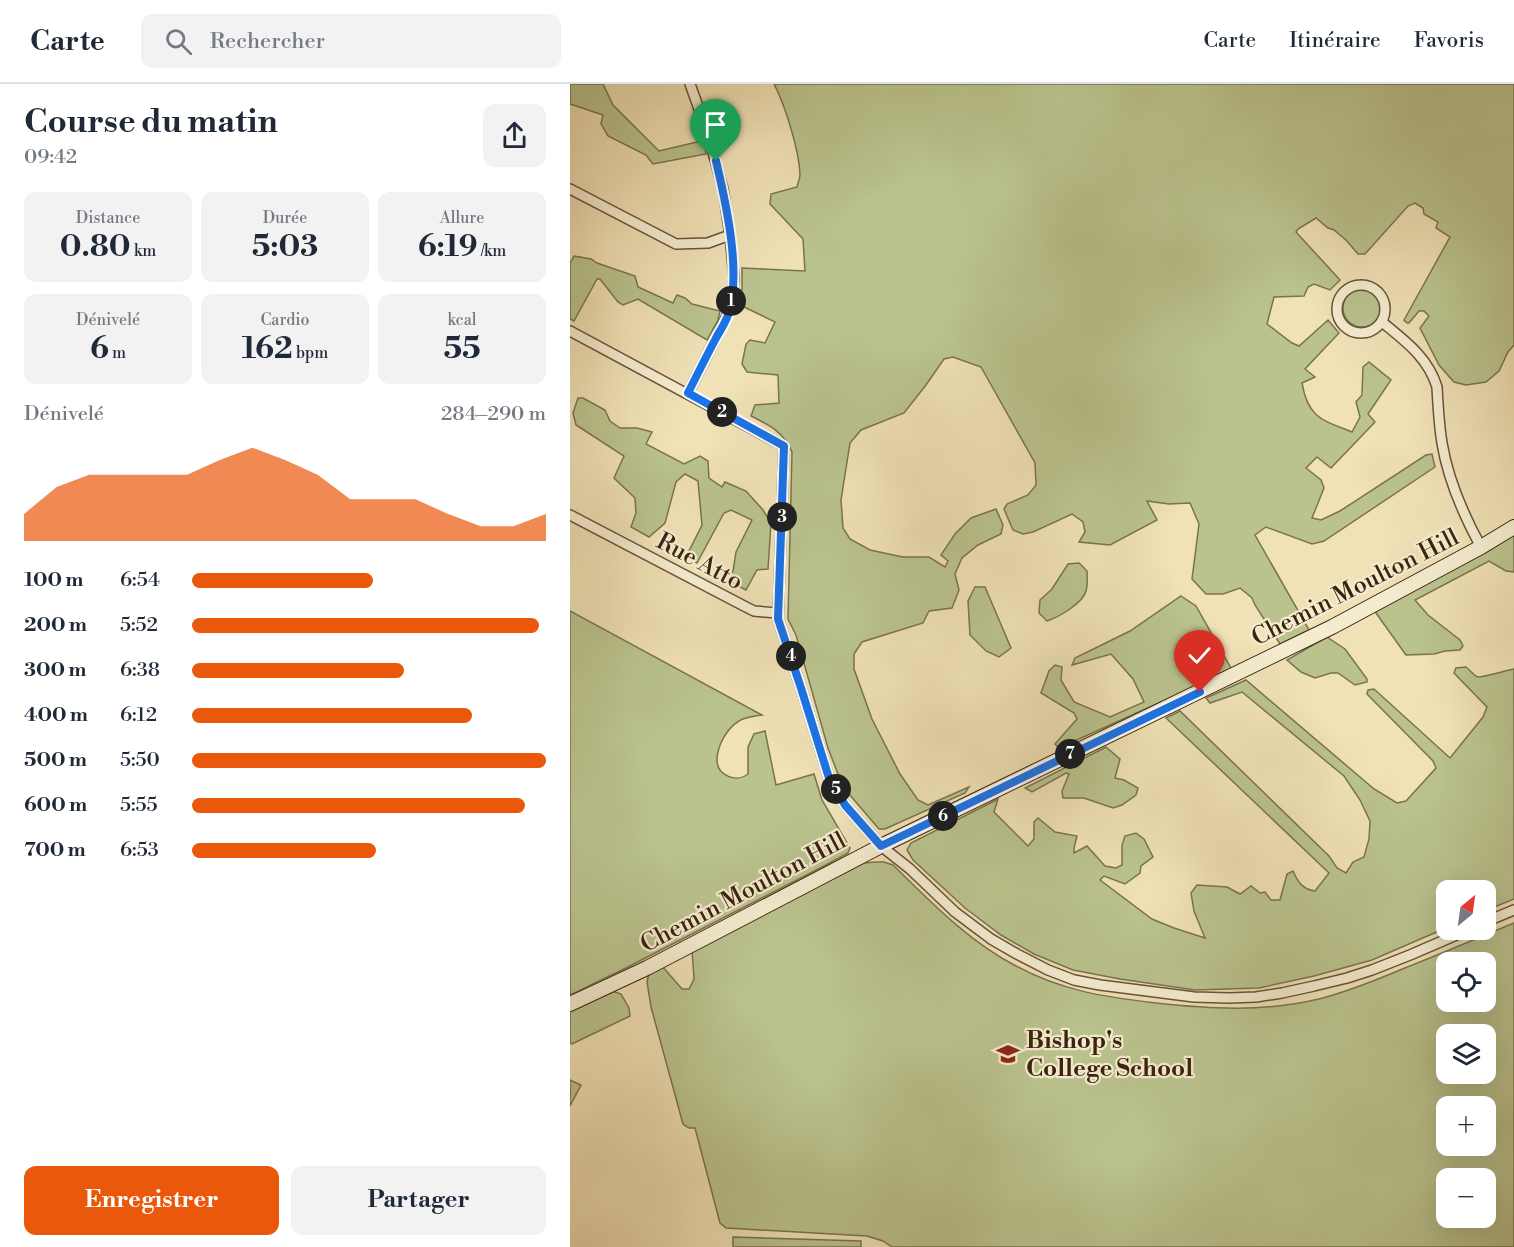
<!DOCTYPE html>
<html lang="fr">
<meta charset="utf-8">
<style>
body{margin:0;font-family:"Libre Bodoni",serif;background:#f2f2f3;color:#1f2937;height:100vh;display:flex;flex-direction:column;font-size:22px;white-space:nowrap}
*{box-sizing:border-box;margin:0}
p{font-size:20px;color:#747a83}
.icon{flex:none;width:33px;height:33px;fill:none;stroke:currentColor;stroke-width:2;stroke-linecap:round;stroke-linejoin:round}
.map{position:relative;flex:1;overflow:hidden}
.sheet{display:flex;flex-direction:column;background:#fff;width:570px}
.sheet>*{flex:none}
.needle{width:39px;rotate:29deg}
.tools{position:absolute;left:866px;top:796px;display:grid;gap:12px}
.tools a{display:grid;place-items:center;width:60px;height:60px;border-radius:12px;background:#fff;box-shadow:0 6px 24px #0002;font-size:30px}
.pin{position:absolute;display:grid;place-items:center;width:51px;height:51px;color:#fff;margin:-62px -26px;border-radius:50% 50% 50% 0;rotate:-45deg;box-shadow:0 0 6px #0007}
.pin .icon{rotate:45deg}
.km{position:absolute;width:30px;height:30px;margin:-15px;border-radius:50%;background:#222;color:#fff;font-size:16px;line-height:30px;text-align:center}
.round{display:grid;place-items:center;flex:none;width:63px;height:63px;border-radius:12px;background:#f2f2f3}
.overview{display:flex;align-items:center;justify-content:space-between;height:102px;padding:0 24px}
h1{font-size:33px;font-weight:700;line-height:45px}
.figures{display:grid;grid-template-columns:repeat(3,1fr);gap:9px;height:102px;padding:6px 24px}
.figures div{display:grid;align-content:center;border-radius:12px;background:#f2f2f3;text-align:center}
.figures b{font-size:30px;font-weight:700}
.figures small{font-size:16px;font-weight:400}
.figures p{font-size:16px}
.chart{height:168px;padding:12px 24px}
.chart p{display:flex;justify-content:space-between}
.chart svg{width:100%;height:108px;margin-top:6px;fill:#ea580c;opacity:.7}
.cta{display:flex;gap:12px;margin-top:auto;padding:12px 24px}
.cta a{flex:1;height:69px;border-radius:12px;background:#ea580c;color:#fff;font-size:24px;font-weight:700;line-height:69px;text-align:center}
.cta a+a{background:#f2f2f3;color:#1f2937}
ul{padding:0 24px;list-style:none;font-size:20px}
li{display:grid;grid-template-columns:96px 72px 1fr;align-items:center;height:45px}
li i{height:15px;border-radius:8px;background:#ea580c}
header{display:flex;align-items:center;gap:36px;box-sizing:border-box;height:84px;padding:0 30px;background:#fff;border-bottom:2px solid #e0e1e3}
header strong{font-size:28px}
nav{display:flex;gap:33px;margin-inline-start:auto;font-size:21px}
.search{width:420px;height:54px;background:#f2f2f3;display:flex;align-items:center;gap:15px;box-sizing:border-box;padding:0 21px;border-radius:12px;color:#747a83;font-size:22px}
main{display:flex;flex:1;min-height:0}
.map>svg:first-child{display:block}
</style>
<header>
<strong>Carte</strong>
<div class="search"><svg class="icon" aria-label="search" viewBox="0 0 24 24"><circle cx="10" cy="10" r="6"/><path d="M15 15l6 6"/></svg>Rechercher</div>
<nav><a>Carte</a><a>Itinéraire</a><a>Favoris</a></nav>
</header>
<main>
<section class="sheet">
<div class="overview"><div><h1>Course du matin</h1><p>09:42</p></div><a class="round"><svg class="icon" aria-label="share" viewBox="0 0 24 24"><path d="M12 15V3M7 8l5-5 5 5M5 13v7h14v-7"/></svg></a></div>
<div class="figures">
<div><p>Distance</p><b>0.80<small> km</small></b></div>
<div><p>Durée</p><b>5:03</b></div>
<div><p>Allure</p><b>6:19<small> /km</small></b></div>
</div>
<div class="figures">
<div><p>Dénivelé</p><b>6<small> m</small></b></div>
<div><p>Cardio</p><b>162<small> bpm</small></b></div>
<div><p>kcal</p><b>55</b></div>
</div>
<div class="chart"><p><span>Dénivelé</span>284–290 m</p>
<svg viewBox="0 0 160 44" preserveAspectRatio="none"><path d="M0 44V33L10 22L20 17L30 17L40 17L50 17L60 11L70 6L80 11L90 17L100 27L110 27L120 27L130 33L140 38L150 38L160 33V44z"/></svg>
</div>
<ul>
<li><b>100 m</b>6:54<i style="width:51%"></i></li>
<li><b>200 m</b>5:52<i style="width:98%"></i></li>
<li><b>300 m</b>6:38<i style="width:60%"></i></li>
<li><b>400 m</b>6:12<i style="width:79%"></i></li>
<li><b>500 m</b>5:50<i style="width:100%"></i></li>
<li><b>600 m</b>5:55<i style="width:94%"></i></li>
<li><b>700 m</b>6:53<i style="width:52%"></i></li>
</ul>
<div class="cta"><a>Enregistrer</a><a>Partager</a></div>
</section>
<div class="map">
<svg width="944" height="1163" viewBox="0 0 944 1163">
<rect width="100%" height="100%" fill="#f0e1b6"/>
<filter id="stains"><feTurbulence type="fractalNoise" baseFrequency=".00333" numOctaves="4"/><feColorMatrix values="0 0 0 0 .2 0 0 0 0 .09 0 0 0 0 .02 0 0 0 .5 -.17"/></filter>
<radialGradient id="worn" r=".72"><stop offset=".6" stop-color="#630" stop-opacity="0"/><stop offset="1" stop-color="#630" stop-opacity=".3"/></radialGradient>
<g fill="#bac38e" stroke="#7a734e" stroke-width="1.5" fill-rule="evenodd">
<path d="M0,0H33L43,21L89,67L131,57L135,62L136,70L83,80L76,71L38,52L31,40L33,31L0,20Z"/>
<path d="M204,0H944V261L938,268L929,287L916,298L896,301L884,298L869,281L850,244L859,232L854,227H849L839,239H837L834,236L880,153L866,144L868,138L854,130L853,124L845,119L838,122L795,170H788L776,156L764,146L758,144L746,134L728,145L726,148L770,196L760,206L744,200L738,203L734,212L704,213L697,240L722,259L729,262L758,236L769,249L735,285L745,293L732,299C738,334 752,336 782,348L790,333L786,318L792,311L793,283L799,278L821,296L798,330L805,338L761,384L747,373L736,384L751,396L754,404L742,434L751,436L770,427L856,371L862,370L865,383L754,457L742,460L696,443L685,451L739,546L710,560L685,521L682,514L670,504L653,510H636L622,495L629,440L620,419L599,420L577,417L587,436L540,461L509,458L515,448L513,438L502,430L463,448L453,450L443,446L434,425L437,420L458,411L466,401L465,379L411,283L383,273L374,275L356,301L334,329L291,346L280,359L271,416L273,444L280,455L300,466L333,473H359L375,483L378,477L371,471L385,450L401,434L426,425L433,441L431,450L408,461L392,474L385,490L389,506L382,524L359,527L353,539L292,558L284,570V585L302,635L330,690L348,716L358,721L399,703L395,709L315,745H309L273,703L258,664L226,551L218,535L222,368C214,348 199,341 181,332L185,321L209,319L208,291L177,288L172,280L176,260L180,256L195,259L205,238L170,221L172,204V184L235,187L233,155L200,120L201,110L227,103C228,99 230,94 230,90C229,66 215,21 204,0Z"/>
<path d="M4,172L21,175L27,179L65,192L68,203L103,219L107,211L115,214L122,220L150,227L148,236L137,256L68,215L53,221L48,218L30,195H27L4,237L0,235V179Z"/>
<circle cx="792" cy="224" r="19"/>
<path d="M8,314H13L35,326L40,337L50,344H67L82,348L76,360L114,380L130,372L138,377L139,394L152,403L155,398L176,407L193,426L201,439L198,485L187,486L176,506L158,497L163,487L166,468L182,436L161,426L154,429L127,479L116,473L132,441L128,397L115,390L106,398L95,439L79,453L61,443L66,429L65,414L44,394L54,372L6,341L3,329Z"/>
<path d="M944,451V488L936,487L919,477L845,516L858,531L890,556L893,562L890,566L875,567L864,570L836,571L806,529L807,526L920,466Z"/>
<path d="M509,479L517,487C517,493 518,501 516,507C513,519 489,533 477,537L469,529L470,516L482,505L498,480Z"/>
<path d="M405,503H415L441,564L429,573L416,567L400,551L398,517Z"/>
<path d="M611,512L626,522L662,586L489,664L485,660L507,635L504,629L471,609L479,587L485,581L492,583L491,596L504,618L540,633L574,618L563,595L541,570L502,581L505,574L560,547Z"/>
<path d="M0,527L192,631C185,632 175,633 169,637C157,644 147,662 147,676C147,692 167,699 178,690V663L184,650L195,647L206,701L244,690L252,716L280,764L278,769L254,782L56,884L0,911Z"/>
<path d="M757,553L775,565L797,595V598L785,601L768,589H761L745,594L731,588L717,576Z"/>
<path d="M896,583C900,586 904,592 908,593C911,594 938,586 944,585V815L915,827V807H876V844L802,876L744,892L689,904L625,906L550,895L503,886L464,870L431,851L395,824L343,776L337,766L341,759L428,715L424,728L458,762L464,755V738L468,734L485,748L507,752L504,764V769L517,762L535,782L546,784L552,781V761L555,752L566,749L574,755L583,773L571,782L570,789L555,800L534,792L530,796L582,835L604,844L635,854L624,827L621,809L627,801L657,803L670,810L681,802L690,809L695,808L701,816H710L717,790L723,787C728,798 732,805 745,807L759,789L596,634L610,627L759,772L767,784L776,789L783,778L794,773L799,755L800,737L790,716L774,692L672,608L640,619L636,614L676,596L804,705L827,719L836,717L866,684L863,677L797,610L798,606L804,605L880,674L913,633L917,623L884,589L886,584Z"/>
<path d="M536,663L550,675L545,694L554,696L568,704L566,711L552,721L543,724L514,714H493L492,707L499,690L496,689L462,708L455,704Z"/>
<path d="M306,778H314L323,781C361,818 398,857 446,882C492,907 535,913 586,919C641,925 694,928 749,915C776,908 804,897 830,886C868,871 906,855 944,839V1163H322L313,1157L297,1152L156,1144L150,1139L125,1044H119L113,1040L81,923L77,898L79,889L92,882L112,905H119L124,895L122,866L294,779ZM876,879H915V918H876ZM876,951H915V990H876ZM876,1023H915V1062H876ZM876,1095H915V1134H876Z"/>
<path d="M42,907L51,910L59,924L60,932L2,960L0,959V927Z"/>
<path d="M0,996L11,1001L0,1022Z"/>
<path d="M163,1153L291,1157V1163H163Z"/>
</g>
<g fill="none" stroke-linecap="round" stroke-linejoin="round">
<g stroke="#685238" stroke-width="12">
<g id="street">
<path d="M0,105L106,160L138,159L160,151"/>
<circle cx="791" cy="225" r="24"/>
<path d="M812,238C835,257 858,273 867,303C868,322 869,341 872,359C878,396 893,430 911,463"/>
<path d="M0,247L214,362L208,535L231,604L259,694L275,721L311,762L340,785L385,828L421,855L447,870L478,886L504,896L530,901L624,913L659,914L686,913L712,909L744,902L777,894L802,886L840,871L898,846"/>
<path d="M118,309L157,232L162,216L164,193L160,151L153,105L138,50L120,0"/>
<path d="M0,431L176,523L184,527L207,529"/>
<path d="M915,838L944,826"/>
</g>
</g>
<g stroke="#3a230e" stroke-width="16">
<path id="secondary" d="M0,920L77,884L311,762L762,543L911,463L944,443"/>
</g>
<use href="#street" stroke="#f5ecd0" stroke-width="9"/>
<use href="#secondary" stroke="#f5ecd0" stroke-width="14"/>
</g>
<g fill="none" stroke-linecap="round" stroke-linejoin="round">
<g stroke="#fff" stroke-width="12">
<path id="route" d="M146,77C156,119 172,190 158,231C155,240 149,248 145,256C136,273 127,291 118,309L214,362L208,535L231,604L259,694L275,721L311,762L630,608"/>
</g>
<use href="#route" stroke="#1a73e8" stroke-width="8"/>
</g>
<defs>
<g id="school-bare" transform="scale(1.8)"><path d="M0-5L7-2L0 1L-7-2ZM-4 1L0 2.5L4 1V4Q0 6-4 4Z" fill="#8f2418" stroke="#f5ecd0" stroke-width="2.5" paint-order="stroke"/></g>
</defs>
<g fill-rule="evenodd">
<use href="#school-bare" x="438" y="970"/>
</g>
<g text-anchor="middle" stroke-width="4.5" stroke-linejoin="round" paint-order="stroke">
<g font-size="24" fill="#3a230e" stroke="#f5ecd0">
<text transform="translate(130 477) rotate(28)" y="8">Rue Atto</text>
<text transform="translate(785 503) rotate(-27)" y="8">Chemin Moulton Hill</text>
<text transform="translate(173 808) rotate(-28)" y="8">Chemin Moulton Hill</text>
</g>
<g font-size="24" font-weight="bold" fill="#3a230e" stroke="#f5ecd0" text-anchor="start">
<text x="456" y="964">Bishop's<tspan x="456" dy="28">College School</tspan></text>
</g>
</g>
<rect width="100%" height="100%" filter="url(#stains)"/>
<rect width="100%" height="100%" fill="url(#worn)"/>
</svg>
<div class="tools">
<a><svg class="needle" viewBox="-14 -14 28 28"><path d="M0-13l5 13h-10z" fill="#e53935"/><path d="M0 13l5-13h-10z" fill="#747a83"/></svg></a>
<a><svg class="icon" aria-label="locate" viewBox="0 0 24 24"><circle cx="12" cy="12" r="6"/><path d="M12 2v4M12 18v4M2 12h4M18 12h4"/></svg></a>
<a><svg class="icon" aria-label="layers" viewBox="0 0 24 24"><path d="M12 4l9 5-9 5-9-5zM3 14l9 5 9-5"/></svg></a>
<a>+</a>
<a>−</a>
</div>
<div class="pin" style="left:146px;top:77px;background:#1e9e55"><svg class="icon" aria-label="arrive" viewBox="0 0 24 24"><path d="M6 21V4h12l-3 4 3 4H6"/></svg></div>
<div class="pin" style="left:630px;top:608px;background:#d93025"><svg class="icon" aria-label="check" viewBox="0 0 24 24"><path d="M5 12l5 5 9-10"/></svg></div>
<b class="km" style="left:161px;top:217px">1</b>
<b class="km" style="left:152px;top:328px">2</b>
<b class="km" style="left:212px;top:433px">3</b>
<b class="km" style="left:221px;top:572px">4</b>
<b class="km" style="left:266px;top:705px">5</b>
<b class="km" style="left:373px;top:732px">6</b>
<b class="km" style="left:500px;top:670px">7</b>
</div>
</main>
